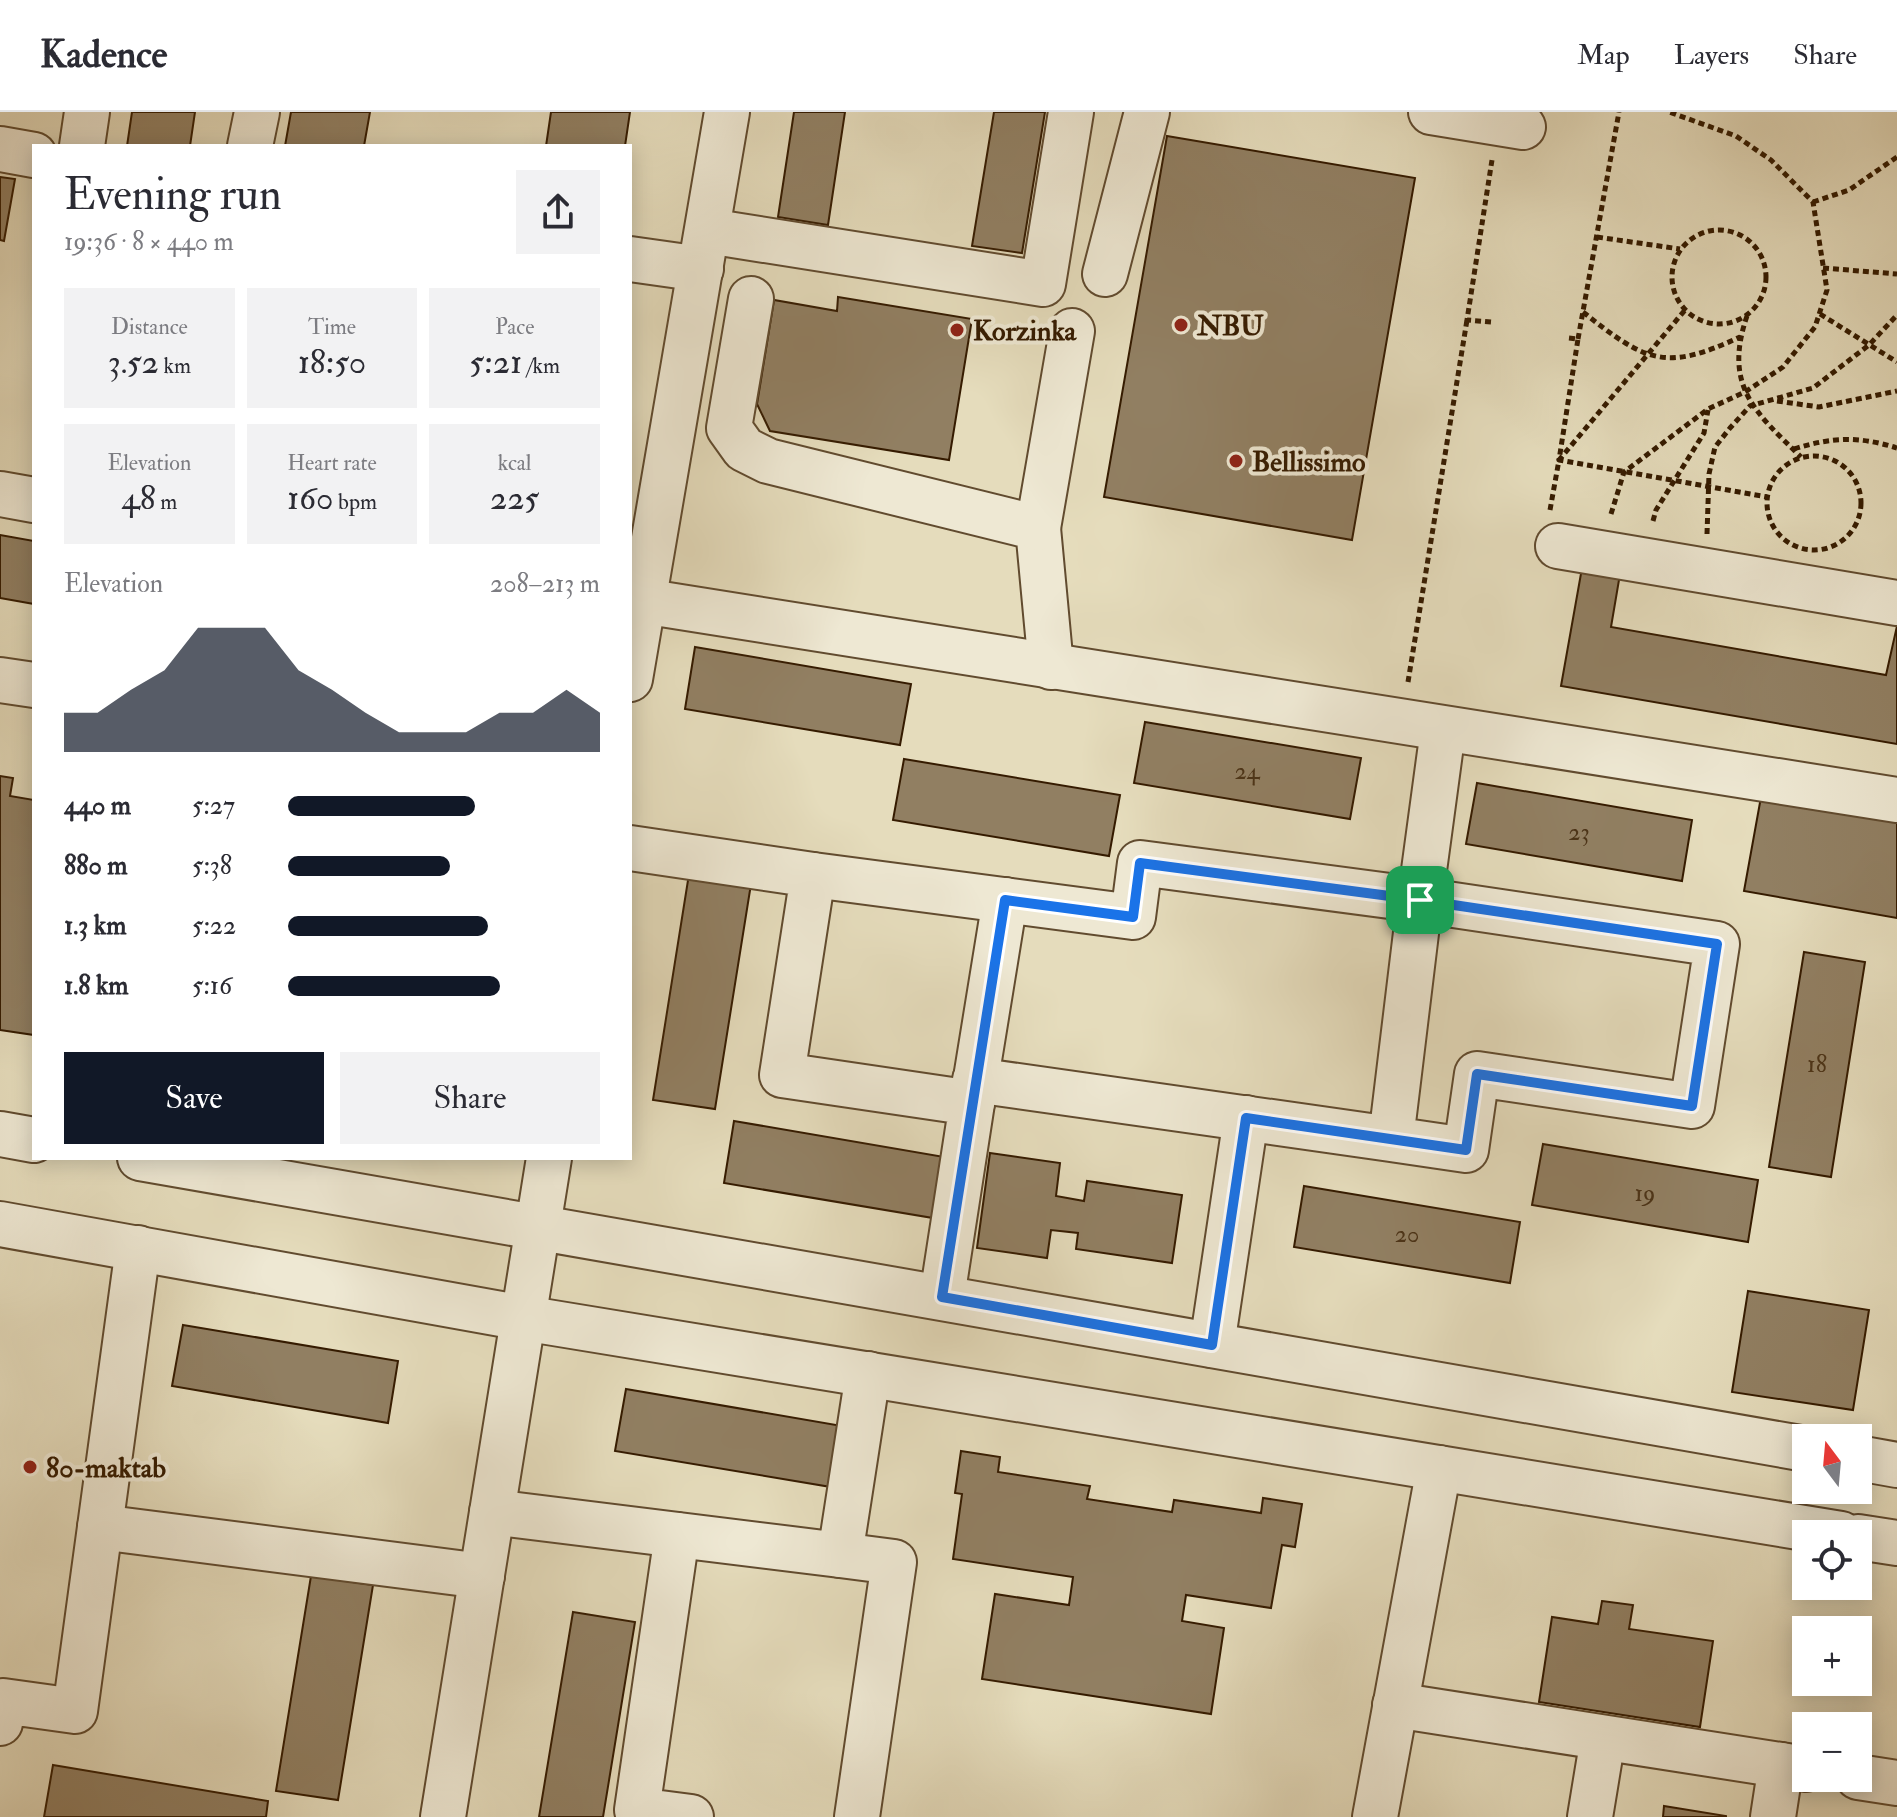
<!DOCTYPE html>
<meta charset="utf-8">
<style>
body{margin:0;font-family:"IM FELL Double Pica",serif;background:#f2f2f3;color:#2b2b33;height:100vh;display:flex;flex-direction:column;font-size:30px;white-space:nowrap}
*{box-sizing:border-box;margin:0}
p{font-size:26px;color:#7c7c81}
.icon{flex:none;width:44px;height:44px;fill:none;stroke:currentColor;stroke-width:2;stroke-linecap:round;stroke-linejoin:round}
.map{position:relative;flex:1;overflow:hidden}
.drawer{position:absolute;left:32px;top:32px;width:600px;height:1016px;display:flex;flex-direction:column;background:#fff;border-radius:0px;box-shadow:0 4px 20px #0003}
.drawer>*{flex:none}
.needle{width:52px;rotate:344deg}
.tools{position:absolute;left:1792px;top:1312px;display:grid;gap:16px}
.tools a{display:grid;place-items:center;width:80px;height:80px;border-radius:0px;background:#fff;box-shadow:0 4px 20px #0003;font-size:40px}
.pin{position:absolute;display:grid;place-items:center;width:68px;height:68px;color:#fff;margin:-34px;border-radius:16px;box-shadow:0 4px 12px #0006}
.round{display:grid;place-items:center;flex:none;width:84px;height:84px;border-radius:0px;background:#f2f2f3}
.summary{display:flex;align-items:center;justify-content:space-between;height:136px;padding:0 32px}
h1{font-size:44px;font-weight:600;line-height:60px}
.stats{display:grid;grid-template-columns:repeat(3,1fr);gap:12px;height:136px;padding:8px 32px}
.stats div{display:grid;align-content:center;border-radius:0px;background:#f2f2f3;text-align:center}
.stats b{font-size:34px;font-weight:600}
.stats small{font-size:22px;font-weight:400}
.stats p{font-size:22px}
.chart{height:224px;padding:16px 32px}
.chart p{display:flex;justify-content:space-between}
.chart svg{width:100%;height:144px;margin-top:8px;fill:#111827;opacity:.7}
.action{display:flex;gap:16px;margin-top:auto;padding:16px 32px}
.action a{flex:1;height:92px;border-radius:0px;background:#111827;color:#fff;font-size:32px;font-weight:600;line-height:92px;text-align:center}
.action a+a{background:#f2f2f3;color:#2b2b33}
ul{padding:0 32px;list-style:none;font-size:26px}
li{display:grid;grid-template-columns:128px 96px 1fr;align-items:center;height:60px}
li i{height:20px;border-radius:10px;background:#111827}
header{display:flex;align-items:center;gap:48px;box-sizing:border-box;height:112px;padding:0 40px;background:#fff;border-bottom:2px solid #e1e1e2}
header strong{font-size:38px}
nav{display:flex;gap:44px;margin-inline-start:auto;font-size:28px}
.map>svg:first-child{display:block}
</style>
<header>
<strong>Kadence</strong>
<nav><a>Map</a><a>Layers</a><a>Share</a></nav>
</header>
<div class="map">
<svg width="1897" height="1705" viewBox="0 0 1897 1705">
<rect width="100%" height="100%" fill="#e5dcbc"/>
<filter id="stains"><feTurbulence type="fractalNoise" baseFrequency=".0025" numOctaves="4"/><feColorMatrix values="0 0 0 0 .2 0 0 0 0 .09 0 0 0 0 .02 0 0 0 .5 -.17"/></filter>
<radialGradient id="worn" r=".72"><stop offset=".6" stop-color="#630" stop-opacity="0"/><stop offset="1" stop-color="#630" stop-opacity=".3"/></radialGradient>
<g fill="#917f62" stroke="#351b00" stroke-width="2">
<path d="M132,0H195L190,34H127Z"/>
<path d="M291,0H370L364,34H285Z"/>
<path d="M551,0H630L625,34H546Z"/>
<path d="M794,0H845L828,113L778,105Z"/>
<path d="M994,0H1045L1022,141L972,134Z"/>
<path d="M1167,24L1415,66L1352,428L1104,385Z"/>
<path d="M0,65L15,67L4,129L0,128Z"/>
<path d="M838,185L972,207L949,348L770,319L757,292L774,188L837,199Z"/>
<path d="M0,423L34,429V492L0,486Z"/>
<path d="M1582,456L1620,462L1611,515L1886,563L1897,514V632L1561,574Z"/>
<path d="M695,535L911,572L900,633L685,597Z"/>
<path d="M1145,610L1361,646L1350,707L1134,671Z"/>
<path d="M904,647L1120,683L1109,744L893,708Z"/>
<path d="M0,664L13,666L10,684L34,688V923L0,918Z"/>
<path d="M1477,671L1692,708L1682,769L1466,732Z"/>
<path d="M1761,685L1897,709V806L1744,779Z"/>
<path d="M689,762L751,772L715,997L653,988Z"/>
<path d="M1804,840L1865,850L1831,1065L1769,1055Z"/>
<path d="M734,1009L950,1046L939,1107L724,1071Z"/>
<path d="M1543,1032L1758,1068L1748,1130L1532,1093Z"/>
<path d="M990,1041L1060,1051L1056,1084L1084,1089L1087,1069L1182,1083L1172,1151L1076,1137L1078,1121L1051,1118L1047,1146L977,1136Z"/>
<path d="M1304,1074L1520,1110L1510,1171L1294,1135Z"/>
<path d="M1748,1179L1869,1198L1853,1298L1732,1280Z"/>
<path d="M183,1213L398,1249L388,1311L172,1274Z"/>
<path d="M626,1277L842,1314L831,1375L615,1339Z"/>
<path d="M961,1339L1000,1345L998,1360L1090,1374L1087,1387L1172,1400L1174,1388L1261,1401L1263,1386L1302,1392L1295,1435L1282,1433L1271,1496L1186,1483L1182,1509L1224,1516L1211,1602L982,1567L995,1482L1069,1493L1073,1465L953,1447L962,1382L955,1381Z"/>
<path d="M311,1464L373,1473L338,1688L276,1679Z"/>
<path d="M1602,1489L1633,1493L1629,1517L1713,1529L1700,1615L1539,1590L1552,1505L1598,1512Z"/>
<path d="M573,1500L635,1510L603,1705H539Z"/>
<path d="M53,1653L268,1689L266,1705H44Z"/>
<path d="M1664,1694L1726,1704V1705H1663Z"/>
</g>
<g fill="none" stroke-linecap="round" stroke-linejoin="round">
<g stroke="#614b2f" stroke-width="48">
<g id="minor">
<path d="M1431,0L1523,15"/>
<path d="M82,34L87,0"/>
<path d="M250,34L257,0"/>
<path d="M0,37L34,43"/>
<path d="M708,119L1043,172L1071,0"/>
<path d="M630,147L701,157"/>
<path d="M1105,162L1147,0"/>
<path d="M751,187L729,316L744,337L768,349L1038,416L1051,555"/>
<path d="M0,382L34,388"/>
<path d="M1038,416L1072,219"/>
<path d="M1558,434L1897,491"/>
<path d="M630,487L1897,688"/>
<path d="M630,567L727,0"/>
<path d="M0,568L34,573"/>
<path d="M630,736L813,763L782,963L972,991L942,1185"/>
<path d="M813,763L1133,805L1140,751L1420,788L1443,618"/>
<path d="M975,968L1391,1027L1420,788L1717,832L1692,994L1477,962L1466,1038L1391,1027"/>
<path d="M972,991L1005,788"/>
<path d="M0,1022L34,1028"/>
<path d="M140,1046L1806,1337"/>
<path d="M0,1112L523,1206L1841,1422"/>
<path d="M1212,1233L1246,1006"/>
<path d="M1858,1346L1897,1353"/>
<path d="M492,1400L840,1443L868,1262"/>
<path d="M100,1415L482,1464"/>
<path d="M677,1423L637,1698L691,1705"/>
<path d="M1858,1425L1897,1431"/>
<path d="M840,1443L894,1450L857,1705"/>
<path d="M1395,1593L1806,1657"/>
<path d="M0,1611L3,1589L75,1599L138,1136"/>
<path d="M1858,1665L1897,1671"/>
<path d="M443,1705L549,1046"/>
<path d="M1375,1705L1439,1356"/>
<path d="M1590,1705L1603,1626"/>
<path d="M1773,1705L1781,1653"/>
</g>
</g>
<g stroke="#351b00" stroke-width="5" stroke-dasharray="6 4" stroke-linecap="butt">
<path d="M1813,90L1849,78L1897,45"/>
<circle cx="1719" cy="165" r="47"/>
<path d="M1597,125L1680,137"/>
<path d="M1823,156L1897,162"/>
<path d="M1583,200C1646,250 1665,260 1740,225"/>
<path d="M1820,202L1897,250"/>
<path d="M1747,204C1723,274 1755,300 1801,345"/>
<path d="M1491,210L1467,208L1492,48"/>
<path d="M1569,226L1578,227L1559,348L1767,385"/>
<path d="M1578,227L1619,0"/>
<path d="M1777,289L1819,295L1897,279"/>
<path d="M1794,337C1832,325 1859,324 1897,336"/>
<circle cx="1814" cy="391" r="47"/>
<path d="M1550,398L1559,348L1685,198"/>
<path d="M1611,402L1624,360L1708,297L1745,280L1783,255L1815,215L1827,178L1813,90L1771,48L1736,24L1669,0"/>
<path d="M1653,409L1656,398L1704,321L1708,298"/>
<path d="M1707,422L1709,362L1715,335L1730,316L1750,294L1813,276L1869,233L1897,203"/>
<path d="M1408,570L1467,208"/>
</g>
<use href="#minor" stroke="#eee8d3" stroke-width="44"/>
</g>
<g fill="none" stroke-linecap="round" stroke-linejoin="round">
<g stroke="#fff" stroke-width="16">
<path id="route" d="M1140,751L1420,788L1717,832L1692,994L1477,962L1466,1038L1246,1006L1212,1233L942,1185L1005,788L1133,805Z"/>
</g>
<use href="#route" stroke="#1a73e8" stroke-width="10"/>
</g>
<g fill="#8f2418" stroke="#eee8d3" stroke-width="3">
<circle cx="1181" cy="213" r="8"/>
<circle cx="957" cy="218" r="8"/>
<circle cx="1236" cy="349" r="8"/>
<circle cx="30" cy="1355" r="8"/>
</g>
<g text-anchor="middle" stroke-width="8" stroke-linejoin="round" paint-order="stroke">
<g font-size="24" fill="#4c3418">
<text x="1247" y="667">24</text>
<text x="1579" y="728">23</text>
<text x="1817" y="960">18</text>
<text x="1645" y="1089">19</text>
<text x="1407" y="1130">20</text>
</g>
<g font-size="28" font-weight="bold" fill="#351b00" stroke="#eee8d3" text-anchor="start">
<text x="1197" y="223">NBU</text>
<text x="973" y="228">Korzinka</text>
<text x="1252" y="359">Bellissimo</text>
<text x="46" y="1365">80-maktab</text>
</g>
</g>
<rect width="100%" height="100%" filter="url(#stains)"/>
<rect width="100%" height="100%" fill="url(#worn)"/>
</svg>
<div class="tools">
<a><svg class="needle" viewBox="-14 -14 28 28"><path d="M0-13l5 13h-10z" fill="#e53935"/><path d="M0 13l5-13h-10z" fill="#7c7c81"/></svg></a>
<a><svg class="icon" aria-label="locate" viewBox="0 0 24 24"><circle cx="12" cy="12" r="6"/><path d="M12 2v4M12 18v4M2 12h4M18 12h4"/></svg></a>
<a>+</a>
<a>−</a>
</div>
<div class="pin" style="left:1420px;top:788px;background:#1e9e55"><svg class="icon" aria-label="arrive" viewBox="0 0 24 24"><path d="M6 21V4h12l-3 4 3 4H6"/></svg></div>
<section class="drawer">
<div class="summary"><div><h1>Evening run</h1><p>19:36 · 8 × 440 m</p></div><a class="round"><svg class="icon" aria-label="share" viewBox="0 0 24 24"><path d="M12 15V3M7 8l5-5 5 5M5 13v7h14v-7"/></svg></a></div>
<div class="stats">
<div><p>Distance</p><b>3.52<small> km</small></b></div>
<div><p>Time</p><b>18:50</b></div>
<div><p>Pace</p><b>5:21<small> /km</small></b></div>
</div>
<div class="stats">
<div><p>Elevation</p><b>48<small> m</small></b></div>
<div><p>Heart rate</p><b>160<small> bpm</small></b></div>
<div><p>kcal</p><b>225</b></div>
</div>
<div class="chart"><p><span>Elevation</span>208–213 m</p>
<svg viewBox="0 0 160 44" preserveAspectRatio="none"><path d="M0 44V32L10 32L20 25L30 19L40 6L50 6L60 6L70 19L80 25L90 32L100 38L110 38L120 38L130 32L140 32L150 25L160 32V44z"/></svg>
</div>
<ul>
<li><b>440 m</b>5:27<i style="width:60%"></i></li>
<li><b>880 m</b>5:38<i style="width:52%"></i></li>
<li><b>1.3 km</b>5:22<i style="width:64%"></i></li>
<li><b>1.8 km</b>5:16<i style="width:68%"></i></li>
</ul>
<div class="action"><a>Save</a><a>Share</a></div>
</section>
</div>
